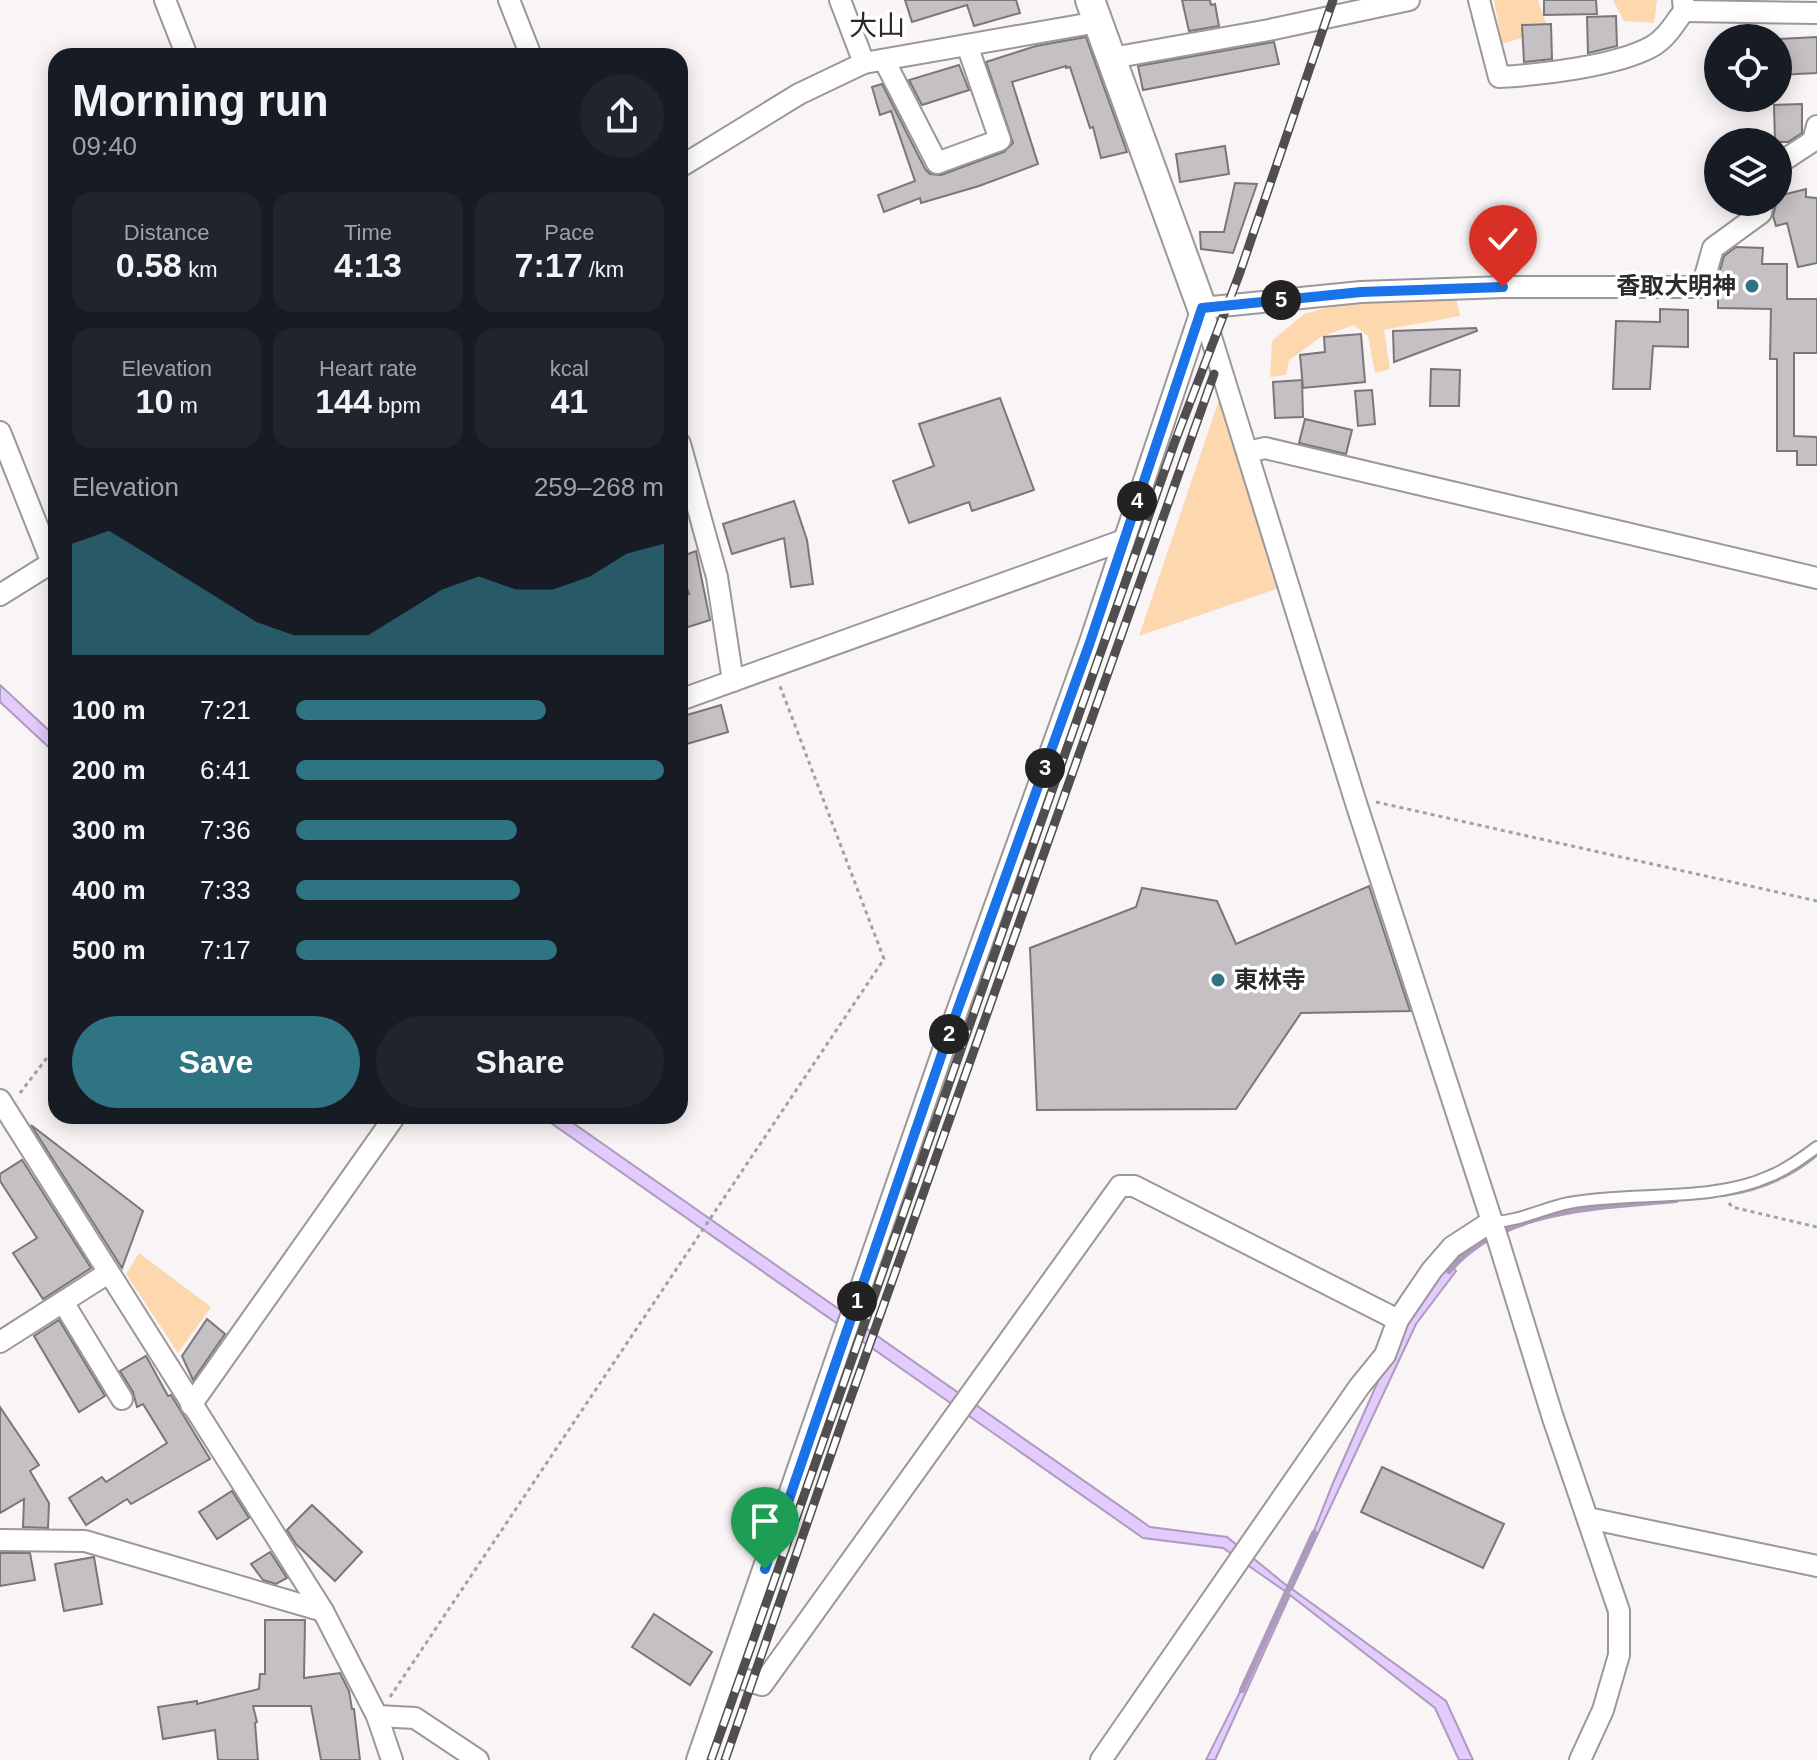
<!DOCTYPE html>
<meta charset="utf-8">
<style>
body{margin:0;font-family:Helvetica,"Noto Sans JP",sans-serif;background:#20242c;color:#f1f3f6;height:100vh;display:flex;flex-direction:column;font-size:30px;white-space:nowrap}
*{box-sizing:border-box;margin:0}
p{font-size:26px;color:#9ea1a6}
.icon{flex:none;width:44px;height:44px;fill:none;stroke:currentColor;stroke-width:2;stroke-linecap:round;stroke-linejoin:round}
.map{position:relative;flex:1;overflow:hidden}
.panel{position:absolute;left:48px;top:48px;width:640px;height:1076px;display:flex;flex-direction:column;background:#171b24;border-radius:24px;box-shadow:0 4px 20px #0003}
.panel>*{flex:none}
.controls{position:absolute;left:1704px;top:24px;display:grid;gap:16px}
.controls a{display:grid;place-items:center;width:88px;height:88px;border-radius:50%;background:#171b24;box-shadow:0 4px 20px #0003;font-size:40px}
.pin{position:absolute;display:grid;place-items:center;width:68px;height:68px;color:#fff;margin:-82px -34px;border-radius:50% 50% 50% 0;rotate:-45deg;box-shadow:0 0 8px #0007}
.pin .icon{rotate:45deg}
.km{position:absolute;width:40px;height:40px;margin:-20px;border-radius:50%;background:#222;color:#fff;font-size:22px;line-height:40px;text-align:center}
.round{display:grid;place-items:center;flex:none;width:84px;height:84px;border-radius:42px;background:#20242c}
.head{display:flex;align-items:center;justify-content:space-between;height:136px;padding:0 24px}
h1{font-size:44px;font-weight:700;line-height:60px}
.stats{display:grid;grid-template-columns:repeat(3,1fr);gap:12px;height:136px;padding:8px 24px}
.stats div{display:grid;align-content:center;border-radius:20px;background:#20242c;text-align:center}
.stats b{font-size:34px;font-weight:700}
.stats small{font-size:22px;font-weight:400}
.stats p{font-size:22px}
.chart{height:224px;padding:16px 24px}
.chart p{display:flex;justify-content:space-between}
.chart svg{width:100%;height:144px;margin-top:8px;fill:#2f7483;opacity:.7}
.button{display:flex;gap:16px;margin-top:auto;padding:16px 24px}
.button a{flex:1;height:92px;border-radius:48px;background:#2f7483;color:#fff;font-size:32px;font-weight:700;line-height:92px;text-align:center}
.button a+a{background:#20242c;color:#f1f3f6}
ul{padding:0 24px;list-style:none;font-size:26px}
li{display:grid;grid-template-columns:128px 96px 1fr;align-items:center;height:60px}
li i{height:20px;border-radius:10px;background:#2f7483}
.map>svg:first-child{display:block}
</style>
<div class="map">
<svg width="1817" height="1760" viewBox="0 0 1817 1760">
<rect width="100%" height="100%" fill="#f9f4f5"/>
<g fill="#fdd8ae">
<path d="M1494,0H1538L1548,29L1502,44Z"/>
<path d="M1613,0H1657L1654,23L1624,21Z"/>
<path d="M1456,297L1460,316L1384,330L1390,369L1375,373L1368,336L1354,325L1321,337L1289,360L1286,375L1270,377L1272,341L1304,314L1333,306Z"/>
<path d="M1220,397L1282,587L1139,636Z"/>
<path d="M139,1253L211,1307L178,1353L126,1274Z"/>
</g>
<g fill="#e3cbfd" stroke="#ac9bbe" stroke-width="2">
<path d="M0,685L56,737V754L0,702Z"/>
<path d="M541,1116H563L1150,1527L1227,1537L1291,1589L1333,1483L1406,1318L1448,1262L1456,1271L1416,1324L1292,1589L1446,1701L1473,1760H1459L1435,1708L1290,1595L1215,1760H1206L1289,1594L1223,1548L1143,1538Z"/>
</g>
<g fill="none" stroke-linecap="round" stroke-linejoin="round">
<g stroke="#ac9bbe" stroke-width="6">
<path d="M1723,1194C1758,1189 1790,1176 1817,1153"/>
<path d="M1449,1271C1501,1208 1601,1207 1676,1200"/>
<path d="M1242,1690L1314,1533"/>
</g>
</g>
<g fill="#c4c0c3" stroke="#7a7679" stroke-width="2">
<path d="M905,0H1016L1020,13L974,26L967,5L912,22Z"/>
<path d="M1182,0H1210L1211,5L1215,4L1219,26L1189,31Z"/>
<path d="M1544,0H1596L1597,14L1544,15Z"/>
<path d="M1616,16L1617,46L1588,53L1587,17Z"/>
<path d="M1551,24L1552,59L1524,62L1522,25Z"/>
<path d="M1086,37L1127,152L1101,158L1093,127L1090,128L1070,67L1066,68V66L1012,82L1038,164L979,186L921,203L920,198L884,212L878,195L915,181L891,111L880,115L872,87L882,84L925,169L930,174L941,175L1004,152L1013,143L986,62L1036,46Z"/>
<path d="M1817,37V73L1778,75V39Z"/>
<path d="M1274,42L1279,64L1143,90L1138,66Z"/>
<path d="M959,65L969,90L922,105L909,80Z"/>
<path d="M1802,104V133L1788,142H1775L1774,105Z"/>
<path d="M1225,146L1229,174L1180,182L1176,154Z"/>
<path d="M1235,183L1257,184L1233,253L1201,249L1200,232H1224Z"/>
<path d="M1806,189V197L1817,198V263L1798,267L1787,223L1776,226L1773,216L1778,196Z"/>
<path d="M1736,247L1763,248L1762,264H1787V299H1817V353H1794V436L1817,437V465H1797V451H1777V359H1770L1771,309L1718,308V278L1724,256Z"/>
<path d="M1660,309L1688,310V347L1653,346L1650,389H1613L1616,321L1660,322Z"/>
<path d="M1476,328L1477,331L1394,362L1393,331Z"/>
<path d="M1361,334L1365,382L1303,388L1300,355L1325,352L1324,337Z"/>
<path d="M1431,369L1460,370L1459,406H1430Z"/>
<path d="M1302,380L1303,417L1275,418L1273,382Z"/>
<path d="M1372,390L1375,424L1358,426L1355,391Z"/>
<path d="M1000,398L1034,490L972,511L969,502L909,523L893,481L934,466L919,424Z"/>
<path d="M1305,419L1352,430L1346,454L1299,443Z"/>
<path d="M794,501L807,540L813,584L791,587L784,538L732,554L723,524Z"/>
<path d="M696,551L710,620L685,628L680,611V597L689,594L680,569V557Z"/>
<path d="M721,705L728,732L680,746V717Z"/>
<path d="M1369,886L1410,1011L1301,1013L1236,1109L1037,1110L1030,948L1136,907L1142,888L1217,901L1236,944Z"/>
<path d="M31,1125L143,1211L122,1268Z"/>
<path d="M22,1160L91,1268L43,1299L13,1253L37,1238L0,1181V1174Z"/>
<path d="M207,1319L225,1334L193,1380L182,1356Z"/>
<path d="M59,1320L105,1396L79,1412L34,1336Z"/>
<path d="M146,1356L168,1396L171,1395L210,1459L131,1504L127,1499L86,1525L69,1498L102,1477L106,1482L167,1443L143,1404L137,1407L133,1392L120,1371Z"/>
<path d="M0,1407L39,1465L30,1471L49,1503L48,1528L23,1527L24,1499L0,1513Z"/>
<path d="M1382,1467L1504,1524L1483,1568L1361,1512Z"/>
<path d="M232,1491L249,1518L217,1539L199,1512Z"/>
<path d="M312,1505L362,1552L335,1581L296,1544L287,1530Z"/>
<path d="M270,1552L287,1578L276,1584L263,1580L251,1564Z"/>
<path d="M0,1553H30L35,1580L0,1586Z"/>
<path d="M94,1557L102,1604L64,1611L55,1564Z"/>
<path d="M654,1614L712,1652L690,1685L632,1647Z"/>
<path d="M265,1620H305L304,1678L340,1673L349,1691L352,1709H354L360,1760H321L311,1706H253L257,1722L255,1723L258,1760H218L215,1730L163,1739L158,1707L197,1701V1704L259,1689L260,1674H265Z"/>
</g>
<g fill="none" stroke-linecap="round" stroke-linejoin="round">
<g stroke="#9c9798" stroke-width="14">
<path id="lane" d="M1492,1221C1513,1224 1546,1207 1569,1203C1632,1191 1711,1203 1770,1176C1787,1169 1802,1158 1817,1147"/>
</g>
<g stroke="#9c9798" stroke-width="24">
<g id="street">
<path d="M165,0L187,56"/>
<path d="M509,0L531,56"/>
<path d="M840,0L864,63"/>
<path d="M1479,0L1499,77C1540,75 1616,66 1651,47C1666,39 1674,24 1684,11L1683,0"/>
<path d="M1684,11L1817,13"/>
<path d="M1112,58L1269,30L1409,0"/>
<path d="M884,60L937,163L1000,140L967,45"/>
<path d="M1778,164L1813,141L1817,126"/>
<path d="M680,167L799,94L864,63L1098,22"/>
<path d="M1202,308L1356,803L1499,1243L1553,1418L1619,1611V1655L1603,1710L1580,1760"/>
<path d="M1202,308L1361,292L1503,287H1702L1713,248L1761,213L1763,202"/>
<path d="M0,432L52,563"/>
<path d="M680,444L717,577L733,681"/>
<path d="M1248,452L1265,448L1817,578"/>
<path d="M0,595L56,560"/>
<path d="M680,700L1124,540"/>
<path d="M0,1100L323,1611L377,1716L392,1760"/>
<path d="M63,1302L122,1399"/>
<path d="M0,1342L108,1273"/>
<path d="M191,1405L395,1116"/>
<path d="M1588,1518L1817,1566"/>
<path d="M0,1540L85,1541L323,1611"/>
<path d="M728,1674L762,1685L1120,1186H1134L1398,1320"/>
<path d="M377,1716L415,1718L478,1760"/>
<path d="M697,1760L947,1039L1089,645L1202,308"/>
<path d="M1101,1760L1359,1387L1385,1355L1398,1320L1432,1270L1452,1247L1492,1221"/>
</g>
</g>
<g stroke="#9c9798" stroke-width="32">
<path id="secondary" d="M1090,0L1202,308"/>
</g>
<g stroke="#a3a0a0" stroke-width="3" stroke-dasharray="4 4" stroke-linecap="butt">
<path d="M1376,802L1817,901"/>
<path d="M20,1093L56,1046"/>
<path d="M1729,1203L1732,1207L1817,1227"/>
<path d="M390,1697L884,959L780,686"/>
</g>
<use href="#lane" stroke="#fff" stroke-width="10"/>
<use href="#street" stroke="#fff" stroke-width="20"/>
<use href="#secondary" stroke="#fff" stroke-width="28"/>
<g stroke="#504e4e" stroke-width="9">
<g id="rail">
<path d="M711,1760L1174,444L1239,275L1333,0"/>
<path d="M725,1760L846,1411L1214,374"/>
</g>
</g>
<use href="#rail" stroke="#fff" stroke-width="6" stroke-dasharray="18" stroke-linecap="butt"/>
</g>
<g fill="none" stroke-linecap="round" stroke-linejoin="round">
<g stroke="#fff" stroke-width="16">
<path id="route" d="M765,1569L947,1039L1089,645L1202,308L1361,292L1503,287"/>
</g>
<use href="#route" stroke="#1a73e8" stroke-width="10"/>
</g>
<g fill="#2f7483" stroke="#fff" stroke-width="3">
<circle cx="1752" cy="286" r="8"/>
<circle cx="1218" cy="980" r="8"/>
</g>
<g text-anchor="middle" stroke-width="7" stroke-linejoin="round" paint-order="stroke">
<g font-size="24" font-weight="bold" fill="#2d2b2b" stroke="#fff" text-anchor="end">
<text x="1736" y="294">香取大明神</text>
<text x="1234" y="988" text-anchor="start">東林寺</text>
</g>
<g font-size="28" fill="#2c2828" stroke="#fff">
<text x="877" y="35">大山</text>
</g>
</g>
</svg>
<div class="controls">
<a><svg class="icon" aria-label="locate" viewBox="0 0 24 24"><circle cx="12" cy="12" r="6"/><path d="M12 2v4M12 18v4M2 12h4M18 12h4"/></svg></a>
<a><svg class="icon" aria-label="layers" viewBox="0 0 24 24"><path d="M12 4l9 5-9 5-9-5zM3 14l9 5 9-5"/></svg></a>
</div>
<div class="pin" style="left:765px;top:1569px;background:#1e9e55"><svg class="icon" aria-label="arrive" viewBox="0 0 24 24"><path d="M6 21V4h12l-3 4 3 4H6"/></svg></div>
<div class="pin" style="left:1503px;top:287px;background:#d93025"><svg class="icon" aria-label="check" viewBox="0 0 24 24"><path d="M5 12l5 5 9-10"/></svg></div>
<b class="km" style="left:857px;top:1301px">1</b>
<b class="km" style="left:949px;top:1034px">2</b>
<b class="km" style="left:1045px;top:768px">3</b>
<b class="km" style="left:1137px;top:501px">4</b>
<b class="km" style="left:1281px;top:300px">5</b>
<section class="panel">
<div class="head"><div><h1>Morning run</h1><p>09:40</p></div><a class="round"><svg class="icon" aria-label="share" viewBox="0 0 24 24"><path d="M12 15V3M7 8l5-5 5 5M5 13v7h14v-7"/></svg></a></div>
<div class="stats">
<div><p>Distance</p><b>0.58<small> km</small></b></div>
<div><p>Time</p><b>4:13</b></div>
<div><p>Pace</p><b>7:17<small> /km</small></b></div>
</div>
<div class="stats">
<div><p>Elevation</p><b>10<small> m</small></b></div>
<div><p>Heart rate</p><b>144<small> bpm</small></b></div>
<div><p>kcal</p><b>41</b></div>
</div>
<div class="chart"><p><span>Elevation</span>259–268 m</p>
<svg viewBox="0 0 160 44" preserveAspectRatio="none"><path d="M0 44V10L10 6L20 13L30 20L40 27L50 34L60 38L70 38L80 38L90 31L100 24L110 20L120 24L130 24L140 20L150 13L160 10V44z"/></svg>
</div>
<ul>
<li><b>100 m</b>7:21<i style="width:68%"></i></li>
<li><b>200 m</b>6:41<i style="width:100%"></i></li>
<li><b>300 m</b>7:36<i style="width:60%"></i></li>
<li><b>400 m</b>7:33<i style="width:61%"></i></li>
<li><b>500 m</b>7:17<i style="width:71%"></i></li>
</ul>
<div class="button"><a>Save</a><a>Share</a></div>
</section>
</div>
